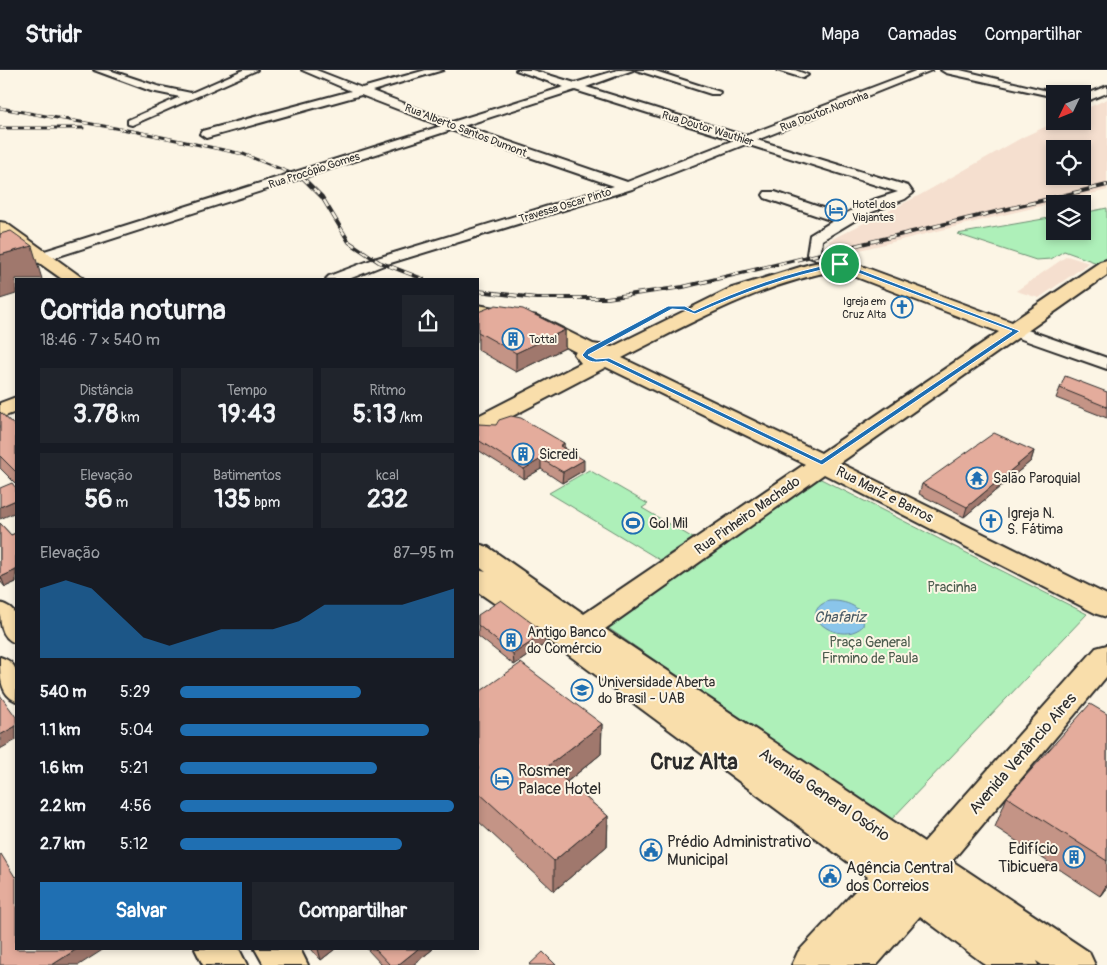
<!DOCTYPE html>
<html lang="pt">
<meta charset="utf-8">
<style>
body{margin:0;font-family:Pangolin,sans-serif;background:#20242c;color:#f1f3f6;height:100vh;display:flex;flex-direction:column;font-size:19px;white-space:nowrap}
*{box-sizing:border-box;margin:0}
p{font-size:16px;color:#9ea1a6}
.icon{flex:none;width:28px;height:28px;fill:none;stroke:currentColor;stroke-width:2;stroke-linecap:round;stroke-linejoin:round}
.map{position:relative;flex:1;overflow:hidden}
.panel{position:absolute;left:15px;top:208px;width:464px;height:672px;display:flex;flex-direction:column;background:#171b24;border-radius:0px;box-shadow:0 2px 8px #0003}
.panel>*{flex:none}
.needle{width:32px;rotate:227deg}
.fabs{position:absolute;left:1046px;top:15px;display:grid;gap:10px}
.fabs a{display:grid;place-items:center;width:45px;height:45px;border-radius:0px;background:#171b24;box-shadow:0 2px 8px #0003;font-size:25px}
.pin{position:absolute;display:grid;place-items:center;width:42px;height:42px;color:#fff;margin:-21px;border:2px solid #fff;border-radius:50%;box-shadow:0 1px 5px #0007}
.round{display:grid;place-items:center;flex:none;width:52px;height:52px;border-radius:0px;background:#20242c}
.summary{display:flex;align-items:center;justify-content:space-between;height:85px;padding:0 25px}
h1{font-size:28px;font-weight:800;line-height:38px}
.metrics{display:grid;grid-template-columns:repeat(3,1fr);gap:8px;height:85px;padding:5px 25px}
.metrics div{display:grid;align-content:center;border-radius:0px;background:#20242c;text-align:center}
.metrics b{font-size:25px;font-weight:800}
.metrics small{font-size:14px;font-weight:400}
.metrics p{font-size:14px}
.chart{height:140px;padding:10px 25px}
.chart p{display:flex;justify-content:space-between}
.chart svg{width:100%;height:90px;margin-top:5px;fill:#1f6fb2;opacity:.7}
.primary-button{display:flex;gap:10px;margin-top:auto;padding:10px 25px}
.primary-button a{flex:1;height:58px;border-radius:0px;background:#1f6fb2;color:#fff;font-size:20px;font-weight:800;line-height:58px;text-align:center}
.primary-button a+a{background:#20242c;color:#f1f3f6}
ul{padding:0 25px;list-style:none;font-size:16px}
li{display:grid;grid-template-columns:80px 60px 1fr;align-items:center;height:38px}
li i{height:12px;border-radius:6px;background:#1f6fb2}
header{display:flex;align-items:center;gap:30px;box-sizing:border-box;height:70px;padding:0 25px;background:#171b24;border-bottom:1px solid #363941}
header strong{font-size:24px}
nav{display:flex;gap:28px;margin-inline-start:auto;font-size:18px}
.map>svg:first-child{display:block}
</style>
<header>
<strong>Stridr</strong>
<nav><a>Mapa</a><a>Camadas</a><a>Compartilhar</a></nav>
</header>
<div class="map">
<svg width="1107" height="895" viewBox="0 0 1107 895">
<rect width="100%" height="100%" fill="#fcf5e5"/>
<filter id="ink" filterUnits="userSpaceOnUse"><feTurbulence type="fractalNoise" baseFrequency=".02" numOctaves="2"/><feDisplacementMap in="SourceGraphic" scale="10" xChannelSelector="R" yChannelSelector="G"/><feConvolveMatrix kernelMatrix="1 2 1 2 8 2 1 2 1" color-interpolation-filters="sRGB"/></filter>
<g filter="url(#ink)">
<g fill="#f5dfcf" fill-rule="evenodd">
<path d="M1107,29V120L843,184L828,171L920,125L1023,67L1058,51H1082L1083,40ZM1055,79H1082V106H1055Z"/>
<path d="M1067,186L1089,193L1039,228L1016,221Z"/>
</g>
<g fill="#aef0b9" stroke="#6c8e72">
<path d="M1107,138V189L1100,194L1064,181L1051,189L1036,190L957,164L1055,147V161H1082L1083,143Z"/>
<path d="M589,400L648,434L642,438L693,468L660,490L549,423Z"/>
<path d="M815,406L1087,544L889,752L601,553Z"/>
</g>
<path fill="#8ac5ea" stroke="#64879e" d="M829,531C844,530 867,537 863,556C840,578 793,543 829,531Z"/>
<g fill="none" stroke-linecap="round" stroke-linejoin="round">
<g stroke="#2b2b2b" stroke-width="4">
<g id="minor">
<path d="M94,0H109L157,16L191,23L243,0H257L132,55L128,54V50L180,27L151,21Z"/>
<path d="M302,0H316L362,18L426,0H443L372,21L452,52L564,17L516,0H532L575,13L618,0H633L586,17L745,66L918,0H932L757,70L908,116L913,123L905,129L862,146L822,170L821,182L845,191L848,194L840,199L809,187L807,184L810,165L833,151L765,128L763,125L765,122H775L843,145L870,131L898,122L746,74L632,119L384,195L349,209H326L329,206L374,189L614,116L451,60L0,205V195L441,56L361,25L206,68L200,64L202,61L351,21ZM575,20L734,70L627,112L463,56Z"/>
<path d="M636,0H652L720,22L719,24H711Z"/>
<path d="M777,0H795L808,5L803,8Z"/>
<path d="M941,0H960L1060,24H1055V27L946,3Z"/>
<path d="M1107,16V23L1082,33V26Z"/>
<path d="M1016,256L1107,288V299L1010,265L1008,261L1010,257Z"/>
</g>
</g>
<g stroke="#2b2b2b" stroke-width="4">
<g id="major">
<path d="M0,152L6,153L84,209H62L0,165Z"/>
<path d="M840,188L1012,252L1100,192L1107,190V205L840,393L1107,525V547L1097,544L824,404L605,559L924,772L1096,578L1107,575V606L952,791L1089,882L1095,895H1042L1036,891L1038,895H986L920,846L877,895H792L798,882L868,807L558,577L478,522V500L486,502L478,496V474L488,477L584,544L805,394L606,297L486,360L478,362V346L581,293L574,284L576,282L524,255L478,247V235L537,246L593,274L612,277L729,219L810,194ZM838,200L999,262L821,383L622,288C692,252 760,214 838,200Z"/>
<path d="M16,327V342L0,348V333Z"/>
<path d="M0,533C22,539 16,554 16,573C0,568 0,552 0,533Z"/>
<path d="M0,587C23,594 16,610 16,631C0,624 0,607 0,587Z"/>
<path d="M195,879H239L247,895H203Z"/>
<path d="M255,879H300L308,895H264Z"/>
</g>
</g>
<use href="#minor" fill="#fcf5e5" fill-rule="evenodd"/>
<use href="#major" fill="#f9deab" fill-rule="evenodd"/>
<g stroke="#2b2b2b" stroke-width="3">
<g id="rail-far1">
<path d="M0,38L138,62L243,84L303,108"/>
<path d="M0,58H83"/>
</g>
</g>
<g stroke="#2b2b2b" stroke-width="4">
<g id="rail">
<path d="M302,107L322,127L349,172L379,192L423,209"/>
<path d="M478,221L536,228H607L683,217L1107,115"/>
</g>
</g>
<use href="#rail-far1" stroke="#fcf5e5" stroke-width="2" stroke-dasharray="6" stroke-linecap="butt"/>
<use href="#rail" stroke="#fcf5e5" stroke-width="2.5" stroke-dasharray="8" stroke-linecap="butt"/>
</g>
<g fill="#c49486" stroke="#2b2b2b">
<path d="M478,242L565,260V278L516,302L478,280Z"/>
<path d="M1060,318L1107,322V348L1056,328Z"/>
<path d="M0,342L16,357V414L0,398Z"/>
<path d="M478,354L564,373V378L584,400L562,413L541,399L524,409L478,380Z"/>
<path d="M1034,381L1031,391L964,447L919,424L922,414Z"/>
<path d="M0,453L11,465L16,463V512L5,517L0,511Z"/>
<path d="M478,545L545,574L514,595L478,566Z"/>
<path d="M478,623L602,654L601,684L567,712L608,746L607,776L554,821L478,751Z"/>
<path d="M1107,644V817L1100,826L995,757L1007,727Z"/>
<path d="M311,879H335L321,890Z"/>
<path d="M367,879H433L413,895H382Z"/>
</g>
<g fill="#a0786d" stroke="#2b2b2b">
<path d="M32,176L42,209H16V224L0,229V185Z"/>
<path d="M565,260V278L516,302V283Z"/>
<path d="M564,373V383L560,376Z"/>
<path d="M1034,381L1031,391L964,447L967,437Z"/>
<path d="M541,389V399L524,409V399Z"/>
<path d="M584,390V400L562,413L563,402Z"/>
<path d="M16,430V442L0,449V437Z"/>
<path d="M16,500V512L5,517L1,507Z"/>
<path d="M545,563V574L514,595L513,584Z"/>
<path d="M602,654L601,684L548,727V696Z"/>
<path d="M16,656V670L0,679V665Z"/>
<path d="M608,746L607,776L554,821V791Z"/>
<path d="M1107,814V817L1100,826Z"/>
<path d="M77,879H104L79,895H52Z"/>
<path d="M318,879H335L321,890Z"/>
<path d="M418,879H433L413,895H398Z"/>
</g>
<g fill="#e4ac9c" stroke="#2b2b2b">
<path d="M11,161L32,176L0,185V164Z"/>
<path d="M496,235L523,239L565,260L516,283L478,262V242Z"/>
<path d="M1065,306L1107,322V337L1060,318Z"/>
<path d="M0,342L16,357V402L0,386Z"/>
<path d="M511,346L521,348L564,373L560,376L584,390L563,402L541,389L524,399L478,370V354L496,355L499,350Z"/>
<path d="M994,363L1034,381L967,437L922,414Z"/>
<path d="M12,413L16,418V430L0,437V418Z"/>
<path d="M0,453L11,465L16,463V500L1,507L0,506Z"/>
<path d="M501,530L545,563L513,584L478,555V545Z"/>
<path d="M521,593L602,654L548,696L608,746L554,791L478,722V623Z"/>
<path d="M0,625L16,647V656L0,665Z"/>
<path d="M1090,634L1107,644V791L1007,727Z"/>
<path d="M1,784L15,807L16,806V879H77L52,895H0V785Z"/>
<path d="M375,879H418L398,895H390Z"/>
<path d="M543,882L556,895H529Z"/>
</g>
</g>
<path fill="#1f6fb2" stroke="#fff" fill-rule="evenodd" d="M840,192L1020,261L822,395L606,291C596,293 588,293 582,285L587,279L668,236H685L694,241C740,219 789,202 840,192ZM840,196L1012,261L821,390L609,288L596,289L588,285L672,239L684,240L695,244C742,223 789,206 840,196Z"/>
<defs>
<g id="hotel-ring" transform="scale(1.125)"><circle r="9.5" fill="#fcf5e5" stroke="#1f6fb2" stroke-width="1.5"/><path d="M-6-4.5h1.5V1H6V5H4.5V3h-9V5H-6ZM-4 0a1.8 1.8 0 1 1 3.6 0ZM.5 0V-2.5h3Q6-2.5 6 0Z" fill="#1f6fb2"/></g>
<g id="church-ring" transform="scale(1.125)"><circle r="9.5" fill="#fcf5e5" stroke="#1f6fb2" stroke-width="1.5"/><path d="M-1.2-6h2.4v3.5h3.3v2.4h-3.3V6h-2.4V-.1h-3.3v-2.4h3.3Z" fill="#1f6fb2"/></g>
<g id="building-ring" transform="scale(1.125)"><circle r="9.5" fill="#fcf5e5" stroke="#1f6fb2" stroke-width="1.5"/><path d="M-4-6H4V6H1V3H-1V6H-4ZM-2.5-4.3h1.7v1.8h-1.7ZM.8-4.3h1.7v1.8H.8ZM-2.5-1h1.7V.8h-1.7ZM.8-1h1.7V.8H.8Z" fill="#1f6fb2"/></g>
<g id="temple-ring" transform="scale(1.125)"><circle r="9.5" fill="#fcf5e5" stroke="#1f6fb2" stroke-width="1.5"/><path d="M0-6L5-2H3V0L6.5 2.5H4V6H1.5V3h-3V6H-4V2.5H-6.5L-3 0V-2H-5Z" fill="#1f6fb2"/></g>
<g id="stadium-ring" transform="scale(1.125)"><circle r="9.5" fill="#fcf5e5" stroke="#1f6fb2" stroke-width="1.5"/><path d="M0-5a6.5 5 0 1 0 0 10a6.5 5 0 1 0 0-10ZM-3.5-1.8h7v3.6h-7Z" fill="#1f6fb2"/></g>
<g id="school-ring" transform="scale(1.125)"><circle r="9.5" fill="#fcf5e5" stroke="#1f6fb2" stroke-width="1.5"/><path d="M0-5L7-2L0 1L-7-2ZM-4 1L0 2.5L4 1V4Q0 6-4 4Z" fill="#1f6fb2"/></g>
<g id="civic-ring" transform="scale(1.125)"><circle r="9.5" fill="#fcf5e5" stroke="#1f6fb2" stroke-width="1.5"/><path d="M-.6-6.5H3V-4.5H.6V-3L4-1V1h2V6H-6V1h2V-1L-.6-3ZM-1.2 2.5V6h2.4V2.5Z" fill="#1f6fb2"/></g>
</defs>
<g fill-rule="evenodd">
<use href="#hotel-ring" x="836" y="140"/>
<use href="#church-ring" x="902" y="237"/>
<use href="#building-ring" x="513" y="269"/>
<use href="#building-ring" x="523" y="384"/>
<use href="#temple-ring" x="977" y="408"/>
<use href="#church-ring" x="991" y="451"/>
<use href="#stadium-ring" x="633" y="453"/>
<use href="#building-ring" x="511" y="570"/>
<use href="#school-ring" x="582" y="620"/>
<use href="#hotel-ring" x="502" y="709"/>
<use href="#civic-ring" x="651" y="780"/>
<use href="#building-ring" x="1074" y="787"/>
<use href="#civic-ring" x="830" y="806"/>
</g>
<g text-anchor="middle" stroke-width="4" stroke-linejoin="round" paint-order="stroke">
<g font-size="11" fill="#2b2b2b" stroke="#fcf5e5">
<text transform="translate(824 41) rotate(-21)" y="4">Rua Doutor Noronha</text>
<text transform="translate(708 58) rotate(17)" y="4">Rua Doutor Wauthier</text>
<text transform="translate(466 60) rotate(21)" y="4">Rua Alberto Santos Dumont</text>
<text transform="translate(314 100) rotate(-18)" y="4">Rua Procópio Gomes</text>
<text transform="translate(565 135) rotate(-17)" y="4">Travessa Oscar Pinto</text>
</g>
<g font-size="11" fill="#2b2b2b" stroke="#fcf5e5" text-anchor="start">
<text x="852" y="138">Hotel dos<tspan x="852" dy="13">Viajantes</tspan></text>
<text x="886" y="235" text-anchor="end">Igreja em<tspan x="886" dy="13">Cruz Alta</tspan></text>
<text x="529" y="273">Tottal</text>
</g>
<g font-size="14" fill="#2b2b2b" stroke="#fcf5e5" text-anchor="start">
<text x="539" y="389">Sicredi</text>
<text x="993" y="413">Salão Paroquial</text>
<text x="1007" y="448">Igreja N.<tspan x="1007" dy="16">S. Fátima</tspan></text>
<text x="649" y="458">Gol Mil</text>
<text x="527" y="567">Antigo Banco<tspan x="527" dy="16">do Comércio</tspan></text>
<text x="598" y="617">Universidade Aberta<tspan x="598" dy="16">do Brasil - UAB</tspan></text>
</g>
<g font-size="14" fill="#2b2b2b" stroke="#fcf5e5">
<text transform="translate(885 424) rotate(27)" y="5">Rua Mariz e Barros</text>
<text transform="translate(747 445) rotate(-35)" y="5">Rua Pinheiro Machado</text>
</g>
<g font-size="14" fill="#4c5c4e" stroke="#fcf5e5">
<text x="952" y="522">Pracinha</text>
<text x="870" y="577">Praça General<tspan x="870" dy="16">Firmino de Paula</tspan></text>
</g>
<g font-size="15" font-style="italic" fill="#485964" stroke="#fcf5e5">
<text x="840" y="552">Chafariz</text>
</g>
<g font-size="16" fill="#2b2b2b" stroke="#fcf5e5">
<text transform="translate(1022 683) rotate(-49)" y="6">Avenida Venâncio Aires</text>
<text transform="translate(825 724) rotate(34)" y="6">Avenida General Osório</text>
</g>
<g font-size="16" fill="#2b2b2b" stroke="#fcf5e5" text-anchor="start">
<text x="518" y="706">Rosmer<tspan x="518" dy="18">Palace Hotel</tspan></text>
<text x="667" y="777">Prédio Administrativo<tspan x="667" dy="18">Municipal</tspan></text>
<text x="1058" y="784" text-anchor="end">Edifício<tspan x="1058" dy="18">Tibicuera</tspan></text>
<text x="846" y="803">Agência Central<tspan x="846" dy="18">dos Correios</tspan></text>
</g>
<g font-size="22" font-weight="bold" fill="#2b2b2b" stroke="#fcf5e5">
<text x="694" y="699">Cruz Alta</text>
</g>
</g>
</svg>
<div class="fabs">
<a><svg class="needle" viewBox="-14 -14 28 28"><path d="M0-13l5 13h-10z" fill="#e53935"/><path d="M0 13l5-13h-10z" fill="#9ea1a6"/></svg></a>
<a><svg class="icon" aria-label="locate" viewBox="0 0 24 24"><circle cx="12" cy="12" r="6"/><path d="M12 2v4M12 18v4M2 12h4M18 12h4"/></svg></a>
<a><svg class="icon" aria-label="layers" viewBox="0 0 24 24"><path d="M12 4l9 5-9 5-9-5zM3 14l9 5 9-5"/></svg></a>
</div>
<div class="pin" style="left:840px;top:194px;background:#1e9e55"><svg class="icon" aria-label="arrive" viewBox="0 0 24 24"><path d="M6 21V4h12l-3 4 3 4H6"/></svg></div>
<section class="panel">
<div class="summary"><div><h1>Corrida noturna</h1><p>18:46 · 7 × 540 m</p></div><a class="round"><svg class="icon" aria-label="share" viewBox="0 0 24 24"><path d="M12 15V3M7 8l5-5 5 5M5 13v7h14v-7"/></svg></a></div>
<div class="metrics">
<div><p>Distância</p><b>3.78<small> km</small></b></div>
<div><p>Tempo</p><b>19:43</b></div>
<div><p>Ritmo</p><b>5:13<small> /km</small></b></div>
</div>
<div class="metrics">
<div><p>Elevação</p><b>56<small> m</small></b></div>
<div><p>Batimentos</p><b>135<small> bpm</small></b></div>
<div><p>kcal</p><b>232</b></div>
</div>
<div class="chart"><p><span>Elevação</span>87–95 m</p>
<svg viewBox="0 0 160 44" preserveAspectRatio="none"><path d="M0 44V10L10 6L20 10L30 22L40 34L50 38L60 34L70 30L80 30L90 30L100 26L110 18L120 18L130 18L140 18L150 14L160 10V44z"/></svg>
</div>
<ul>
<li><b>540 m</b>5:29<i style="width:66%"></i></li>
<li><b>1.1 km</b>5:04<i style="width:91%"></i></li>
<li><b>1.6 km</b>5:21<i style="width:72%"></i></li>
<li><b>2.2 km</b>4:56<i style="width:100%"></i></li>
<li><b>2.7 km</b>5:12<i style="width:81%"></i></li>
</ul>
<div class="primary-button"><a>Salvar</a><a>Compartilhar</a></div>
</section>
</div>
